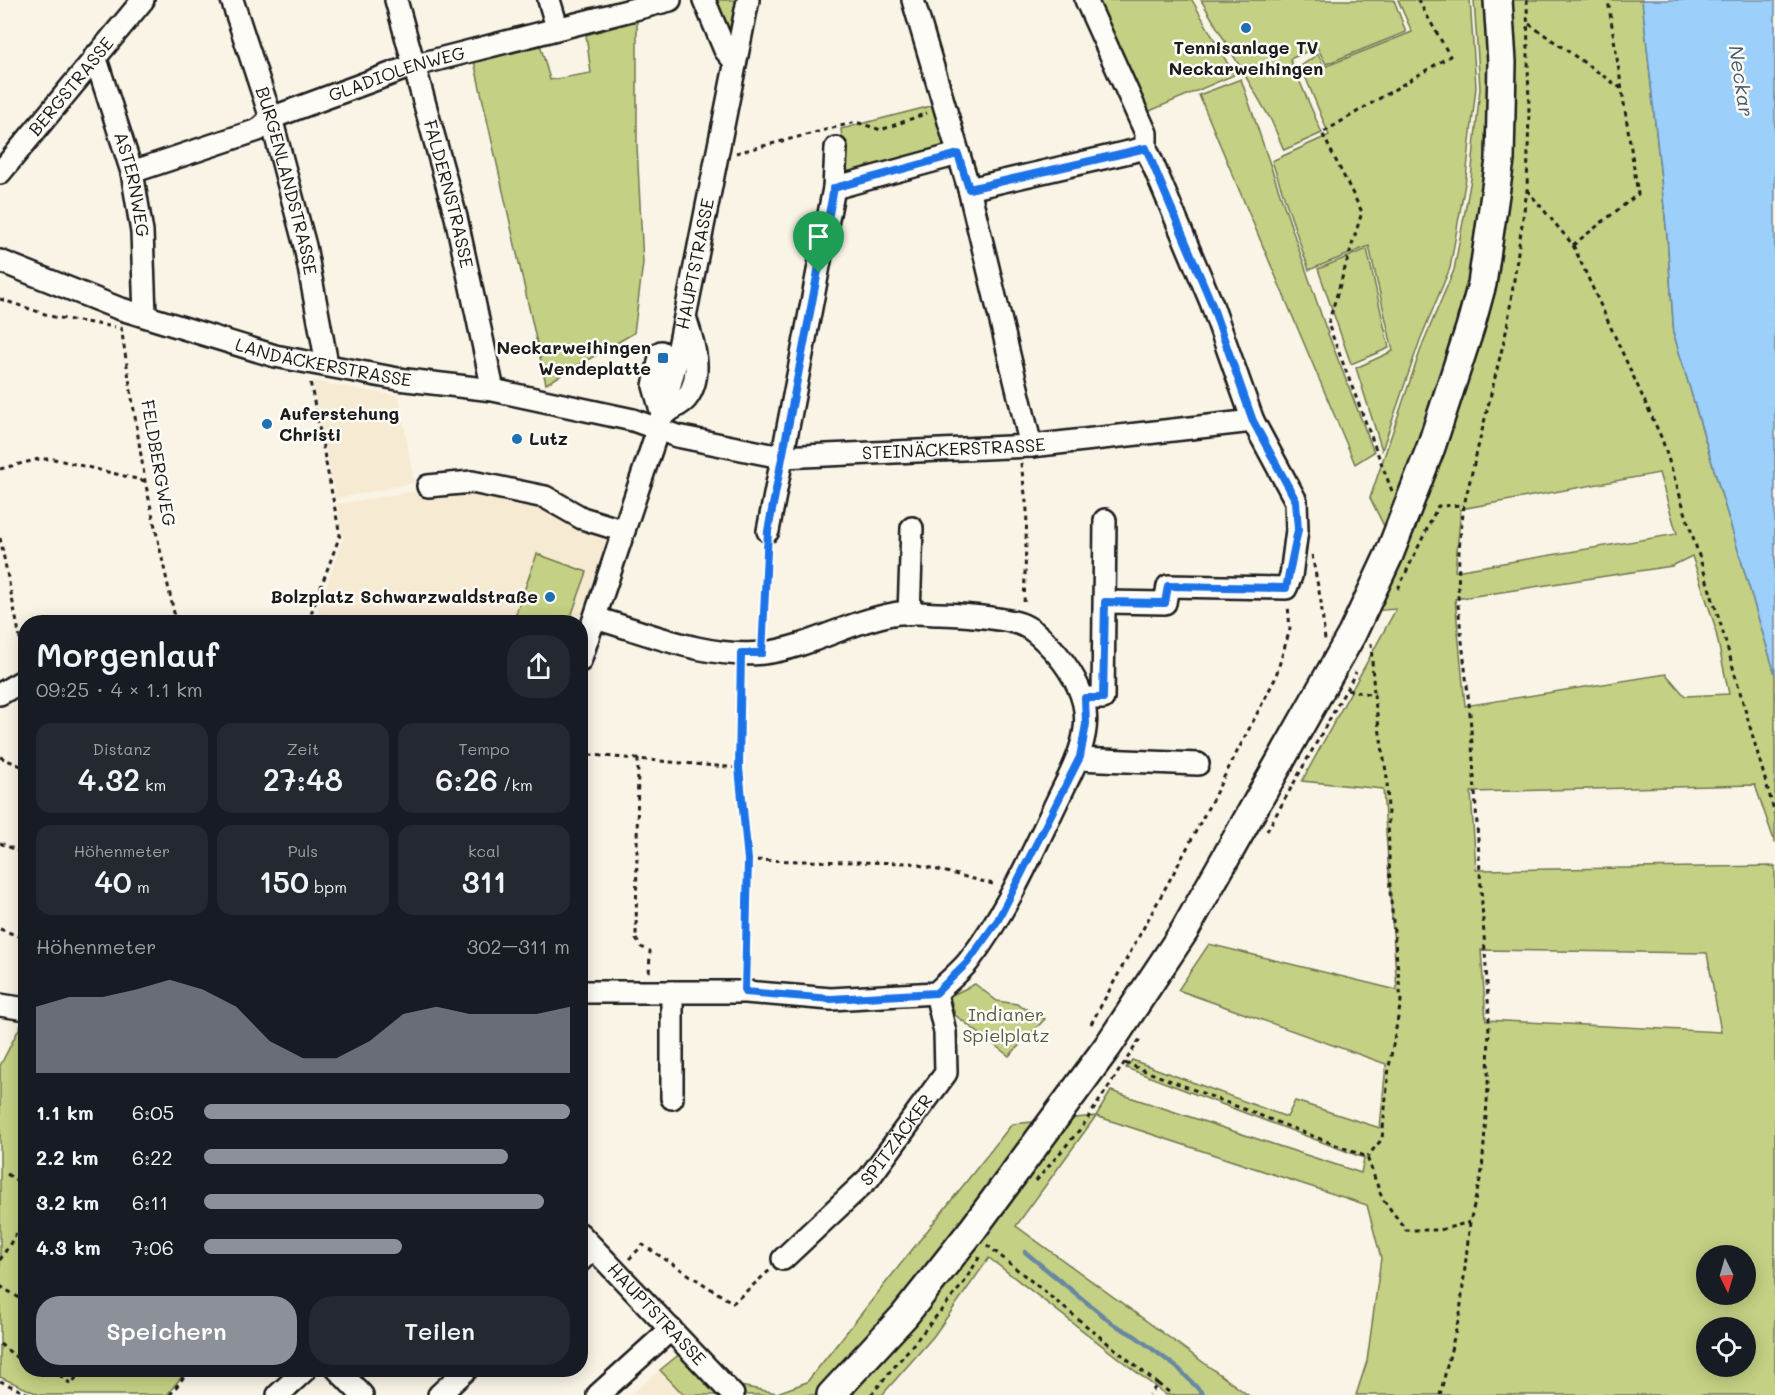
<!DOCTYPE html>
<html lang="de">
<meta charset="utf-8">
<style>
body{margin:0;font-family:Mali,sans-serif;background:#242831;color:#f1f3f6;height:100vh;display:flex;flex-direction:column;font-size:22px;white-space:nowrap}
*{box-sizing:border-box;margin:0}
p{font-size:20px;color:#9ea1a6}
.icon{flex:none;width:33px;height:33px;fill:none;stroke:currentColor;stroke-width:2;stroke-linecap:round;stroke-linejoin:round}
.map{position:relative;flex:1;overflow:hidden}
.side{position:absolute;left:18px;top:615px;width:570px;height:762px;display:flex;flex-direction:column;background:#171b24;border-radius:24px;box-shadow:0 3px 15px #0003}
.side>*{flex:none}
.needle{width:39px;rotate:175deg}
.fabs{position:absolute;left:1696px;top:1245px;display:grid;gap:12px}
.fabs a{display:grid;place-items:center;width:60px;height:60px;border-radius:50%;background:#171b24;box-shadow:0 3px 15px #0003;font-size:30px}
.pin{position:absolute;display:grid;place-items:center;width:51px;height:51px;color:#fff;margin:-62px -26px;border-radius:50% 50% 50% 0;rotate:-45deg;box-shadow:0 0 6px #0007}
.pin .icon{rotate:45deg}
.round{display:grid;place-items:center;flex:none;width:63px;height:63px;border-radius:24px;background:#242831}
.head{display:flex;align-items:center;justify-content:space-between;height:102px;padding:0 18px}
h1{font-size:33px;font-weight:600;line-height:45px}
.stats{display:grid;grid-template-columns:repeat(3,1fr);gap:9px;height:102px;padding:6px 18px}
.stats div{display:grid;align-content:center;border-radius:15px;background:#242831;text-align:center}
.stats b{font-size:30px;font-weight:600}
.stats small{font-size:16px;font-weight:400}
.stats p{font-size:16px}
.chart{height:168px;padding:12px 18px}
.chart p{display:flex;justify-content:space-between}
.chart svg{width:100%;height:108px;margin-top:6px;fill:#8c9099;opacity:.7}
.cta{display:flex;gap:12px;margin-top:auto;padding:12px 18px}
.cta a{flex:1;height:69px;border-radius:24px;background:#8c9099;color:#fff;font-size:24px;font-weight:600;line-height:69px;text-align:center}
.cta a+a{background:#242831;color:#f1f3f6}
ul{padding:0 18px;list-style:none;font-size:20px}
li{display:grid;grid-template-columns:96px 72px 1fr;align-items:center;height:45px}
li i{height:15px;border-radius:8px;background:#8c9099}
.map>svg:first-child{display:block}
</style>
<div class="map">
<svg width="1775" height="1395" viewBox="0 0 1775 1395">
<rect width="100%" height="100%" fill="#faf4e6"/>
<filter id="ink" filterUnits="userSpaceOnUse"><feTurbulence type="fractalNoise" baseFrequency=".0167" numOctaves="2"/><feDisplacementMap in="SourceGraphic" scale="12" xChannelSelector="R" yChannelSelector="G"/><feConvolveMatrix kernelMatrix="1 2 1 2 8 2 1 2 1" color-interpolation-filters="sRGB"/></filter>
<g filter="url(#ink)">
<g fill="#f7ead2">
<path d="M312,381L399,396L414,483L336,499Z"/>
<path d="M489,488L610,530L580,622H314L343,539L337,504L417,491Z"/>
<path d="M660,1370L684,1395H630Z"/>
</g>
<g fill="#c4d083" stroke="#707650" stroke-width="1.5" fill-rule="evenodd">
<path d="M711,0H737L729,37Z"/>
<path d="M1088,0H1192L1234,75L1145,113Z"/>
<path d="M1201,0H1394L1406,32L1326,64L1317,47L1290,59L1322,133L1284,150L1271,120Z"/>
<path d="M1398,0H1470L1476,87L1466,178L1450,268L1420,340L1382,450L1356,368L1393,351L1369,246L1309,270L1272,161L1329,135L1301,66L1318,54L1324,67L1412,32Z"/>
<path d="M1474,0H1487L1491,95L1483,218L1456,343L1386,530L1370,498L1423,343L1454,270L1471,179L1480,88Z"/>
<path d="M1505,0H1642L1667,235L1674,335L1775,674V843L1755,785L1471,792L1476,870L1775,866V1395H1356L1367,1361L1381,1258L1367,1205L1096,1116L1016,1226L1248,1395H1166L989,1258L933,1337L882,1395H684L660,1370L693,1343L740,1386L777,1393L807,1382L1012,1124L1096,1116L1111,1091L1361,1173L1364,1158L1126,1068L1132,1060L1287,1117L1295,1101L1380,1128L1386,1064L1178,990L1209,944L1397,990L1383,789L1302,781L1396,609L1371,611L1494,267ZM1659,473L1677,534L1455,571L1461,509ZM1692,556L1714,623L1729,694L1685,696L1666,674L1465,706L1455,599L1672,566ZM1481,950L1707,953L1721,1032L1486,1020ZM1707,1256H1746V1294H1707ZM1707,1328H1746V1366H1707Z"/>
<path d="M637,21V146L643,263L634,333L546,384L474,61L540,44L550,80L591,73L586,35Z"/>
<path d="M1241,79L1325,326L1374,452L1355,464L1199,95Z"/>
<path d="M935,105L944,140L943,146L938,151L846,178L841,129Z"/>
<path d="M1367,249L1389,348L1351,364L1318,269Z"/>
<path d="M537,554L587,572L569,622H513Z"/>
<path d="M975,984L997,1001L1017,1004L1045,1019L1009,1056L955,1015L950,996Z"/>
<path d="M23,1021L26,1022V1370H187L167,1395H40L0,1377V1066Z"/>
</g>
<path fill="#9ccff9" stroke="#6987a1" stroke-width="1.5" d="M1642,0H1775V674L1674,335L1667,235Z"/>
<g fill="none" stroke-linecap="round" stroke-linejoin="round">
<path stroke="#6987a1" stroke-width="4.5" d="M1025,1252L1113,1324L1135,1336L1179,1369L1204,1395"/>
<g stroke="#1c1c1c" stroke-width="26">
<g id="minor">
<path id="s1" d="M232,0L271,118L305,246L327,364"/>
<path id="s2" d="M396,0L456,217L493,390"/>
<path d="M549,0L557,27"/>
<path d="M704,0L725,50L735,62"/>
<path d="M913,0L969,189L1031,446"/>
<path d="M1086,0L1146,133V148L1211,302L1253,421L1296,501L1297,530L1291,576L1286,588L1168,586L1165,603L1105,602"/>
<path id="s3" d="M95,56L132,172L142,232L145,315"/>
<path id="s4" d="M132,172L258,130L271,118L412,66L670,0"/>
<path id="s5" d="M0,173L143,0"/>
<path d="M834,188L958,154"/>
<path d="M969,189L1146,148"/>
<path id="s6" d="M0,261L118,308L275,356L398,379L493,390L633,420L677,436L781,457L1031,446L1253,421"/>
<path d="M661,352L654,386L662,414"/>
<path d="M662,415C669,410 681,405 686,399C704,376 694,344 686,320"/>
<path d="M428,486L472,482L545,497L582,518L624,531"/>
<path d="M768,531L834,188L836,148"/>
<path d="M909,614L912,528"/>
<path id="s7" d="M580,661L658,429L676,362L748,0"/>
<path d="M0,694L26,679"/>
<path d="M1085,698H1103L1105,520"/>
<path d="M1078,759L1198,764"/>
<path d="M580,992H745L831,999L936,993C946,983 959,973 968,962C1009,909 1035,846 1064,787C1091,735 1097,702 1057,654C1049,645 1035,630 1023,625C1008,618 955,614 938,614C923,614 907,611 893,614C848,622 808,648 763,653C706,659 648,633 595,618"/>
<path d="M672,992V1098"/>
<path d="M0,1005L26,1009"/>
<path id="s8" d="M580,1234L733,1395"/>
<path id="s9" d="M783,1259L869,1178L946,1073L945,1032L936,993"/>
<path d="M580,1261L593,1248"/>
<path d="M338,1370L362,1395"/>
<path d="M278,1395L305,1370"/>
<path d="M439,1395L466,1370"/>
<path d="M598,1395L671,1329"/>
</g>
</g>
<g stroke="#1c1c1c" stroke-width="32">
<path id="major" d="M831,1395L904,1316L973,1229L1108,1046L1185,930L1352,634L1389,555L1431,447L1470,328L1482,284L1500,160L1502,62L1498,0"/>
</g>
<g stroke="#1c1c1c" stroke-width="3" stroke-dasharray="4.5 4.5" stroke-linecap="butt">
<path d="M1529,24L1622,89"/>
<path d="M736,153L856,122L881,130L927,113"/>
<path d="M1527,190L1573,245L1662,439L1720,622L1775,814"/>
<path d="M1573,245L1638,194L1608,0"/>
<path d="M0,299L54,317L115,327"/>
<path d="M121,327L145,481L176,622"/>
<path d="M1021,463L1027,510L1024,606"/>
<path d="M0,469L39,459H54L145,481"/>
<path d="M1392,491L1328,324L1362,212L1322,133L1450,56L1418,0"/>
<path d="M0,538L25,663"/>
<path d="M1312,555L1321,602L1325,640"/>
<path d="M1398,589L1438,506L1464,505"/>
<path d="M308,622L340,535L310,381"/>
<path d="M763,634L767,548"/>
<path d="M1371,643L1374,695"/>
<path d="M741,670L739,768L748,860L745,975"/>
<path d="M1347,690L1374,695L1387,778L1390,891L1401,1001L1389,1067L1382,1139L1367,1157"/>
<path d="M580,754L739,768"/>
<path d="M0,757L26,768"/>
<path d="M638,759L636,939L641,947L650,951L649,976"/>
<path d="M1267,831L1356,672"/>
<path d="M0,843L26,854"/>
<path d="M748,860L911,863L997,885"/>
<path d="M0,929L26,939"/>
<path d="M1091,1024L1185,852L1275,679L1290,629L1288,605"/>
<path d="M1125,1063L1367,1157L1382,1198L1406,1230H1440L1470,1222"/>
<path d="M24,1091L26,1090"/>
<path d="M7,1174L26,1186"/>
<path d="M1036,1181L1082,1127L1140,1039"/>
<path d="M987,1245L1158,1384L1149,1395"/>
<path d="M629,1259L643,1245L733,1303L770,1270"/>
<path d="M0,1260L26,1218"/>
<path d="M0,1286L26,1302"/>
<path d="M0,1344L20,1360L26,1354"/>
<path d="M53,1370L71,1384L82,1370"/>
<path d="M0,1381L30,1395"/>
<path d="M1158,1384L1173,1395"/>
<path d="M170,1395L189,1370"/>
<path d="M871,1395L963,1284L980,1256"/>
<path d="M1440,1395L1460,1313L1470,1222L1482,1171L1488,1088L1489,1015L1470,713L1458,605L1459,549L1464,505L1507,328L1527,190L1529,113L1527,0"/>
</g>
<use href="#minor" stroke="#fdfcf7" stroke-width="21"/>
<use href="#major" stroke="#fdfcf7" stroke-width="27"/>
</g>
</g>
<g fill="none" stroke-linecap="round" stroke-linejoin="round" filter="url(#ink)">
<g stroke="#fff" stroke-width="12">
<path id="route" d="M1146,148L1211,302L1253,421L1296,501L1298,530L1286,588L1168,586L1165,603L1105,602L1103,698H1085L1086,724L1080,757L998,920L967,963L936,993L831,999L745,992L748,860L739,768L741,653H762L768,531L834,188L958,154L969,189Z"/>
</g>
<use href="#route" stroke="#1a73e8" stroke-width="8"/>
</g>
<g fill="#1f6fb2" stroke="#fdfcf7" stroke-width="2">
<circle cx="1246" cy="28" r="6"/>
<rect x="657" y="352" width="12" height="12" rx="3"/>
<circle cx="267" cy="424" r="6"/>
<circle cx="517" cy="439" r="6"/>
<circle cx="550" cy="597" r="6"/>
</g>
<g text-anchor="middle" stroke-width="5" stroke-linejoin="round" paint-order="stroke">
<g font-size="18" font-weight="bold" fill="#1c1c1c" stroke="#fdfcf7" text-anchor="end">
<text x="1246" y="54" text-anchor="middle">Tennisanlage TV<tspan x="1246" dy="21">Neckarweihingen</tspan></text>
<text x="651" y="354">Neckarweihingen<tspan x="651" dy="21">Wendeplatte</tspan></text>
<text x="279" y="420" text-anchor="start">Auferstehung<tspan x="279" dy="21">Christi</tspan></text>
<text x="529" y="445" text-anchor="start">Lutz</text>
<text x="538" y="603">Bolzplatz Schwarzwaldstraße</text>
</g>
<g font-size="18" fill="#1c1c1c" stroke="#fdfcf7">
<text dy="6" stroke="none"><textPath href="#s4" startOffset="284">GLADIOLENWEG</textPath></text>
<text dy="6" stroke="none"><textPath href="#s5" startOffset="112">BERGSTRASSE</textPath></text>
<text dy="6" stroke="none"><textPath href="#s1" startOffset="189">BURGENLANDSTRASSE</textPath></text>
<text dy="6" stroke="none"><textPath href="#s3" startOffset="134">ASTERNWEG</textPath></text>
<text dy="6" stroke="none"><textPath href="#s2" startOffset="201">FALDERNSTRASSE</textPath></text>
<text dy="6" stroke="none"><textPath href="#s7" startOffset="414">HAUPTSTRASSE</textPath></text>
<text dy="6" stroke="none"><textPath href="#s6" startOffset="340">LANDÄCKERSTRASSE</textPath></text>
<text dy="6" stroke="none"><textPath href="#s6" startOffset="981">STEINÄCKERSTRASSE</textPath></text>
<text transform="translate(158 463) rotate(80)" y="6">FELDBERGWEG</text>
<text dy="6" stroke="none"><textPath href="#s9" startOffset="165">SPITZÄCKER</textPath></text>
<text dy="6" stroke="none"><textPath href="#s8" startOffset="111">HAUPTSTRASSE</textPath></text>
</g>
<g font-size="18" fill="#575b40" stroke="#fdfcf7">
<text x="1006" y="1021">Indianer<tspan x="1006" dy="21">Spielplatz</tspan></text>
</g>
<g font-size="20" font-style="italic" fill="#495b69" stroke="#fdfcf7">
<text transform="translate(1741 81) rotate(81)" y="7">Neckar</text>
</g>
</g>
</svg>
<div class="fabs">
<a><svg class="needle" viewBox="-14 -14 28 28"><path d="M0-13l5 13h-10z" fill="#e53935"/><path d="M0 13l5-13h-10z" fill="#9ea1a6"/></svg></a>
<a><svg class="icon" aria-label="locate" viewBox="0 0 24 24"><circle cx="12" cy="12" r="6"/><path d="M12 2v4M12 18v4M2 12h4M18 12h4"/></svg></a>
</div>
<div class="pin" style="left:819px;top:273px;background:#1e9e55"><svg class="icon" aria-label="arrive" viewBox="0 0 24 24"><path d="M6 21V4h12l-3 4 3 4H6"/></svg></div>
<section class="side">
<div class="head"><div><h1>Morgenlauf</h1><p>09:25 · 4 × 1.1 km</p></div><a class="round"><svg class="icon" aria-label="share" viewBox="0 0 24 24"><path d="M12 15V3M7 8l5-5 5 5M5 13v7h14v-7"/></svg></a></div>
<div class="stats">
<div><p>Distanz</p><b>4.32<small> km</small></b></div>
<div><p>Zeit</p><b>27:48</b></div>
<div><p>Tempo</p><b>6:26<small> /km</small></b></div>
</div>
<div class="stats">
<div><p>Höhenmeter</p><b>40<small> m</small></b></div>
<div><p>Puls</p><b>150<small> bpm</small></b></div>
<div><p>kcal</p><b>311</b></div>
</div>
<div class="chart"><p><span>Höhenmeter</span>302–311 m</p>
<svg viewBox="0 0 160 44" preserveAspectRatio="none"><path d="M0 44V17L10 13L20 13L30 10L40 6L50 10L60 17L70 31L80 38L90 38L100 31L110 20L120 17L130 20L140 20L150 20L160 17V44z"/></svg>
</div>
<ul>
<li><b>1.1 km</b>6:05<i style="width:100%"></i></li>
<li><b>2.2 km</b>6:22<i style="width:83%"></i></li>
<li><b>3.2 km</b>6:11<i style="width:93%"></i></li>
<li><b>4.3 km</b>7:06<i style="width:54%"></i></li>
</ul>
<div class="cta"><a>Speichern</a><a>Teilen</a></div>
</section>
</div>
